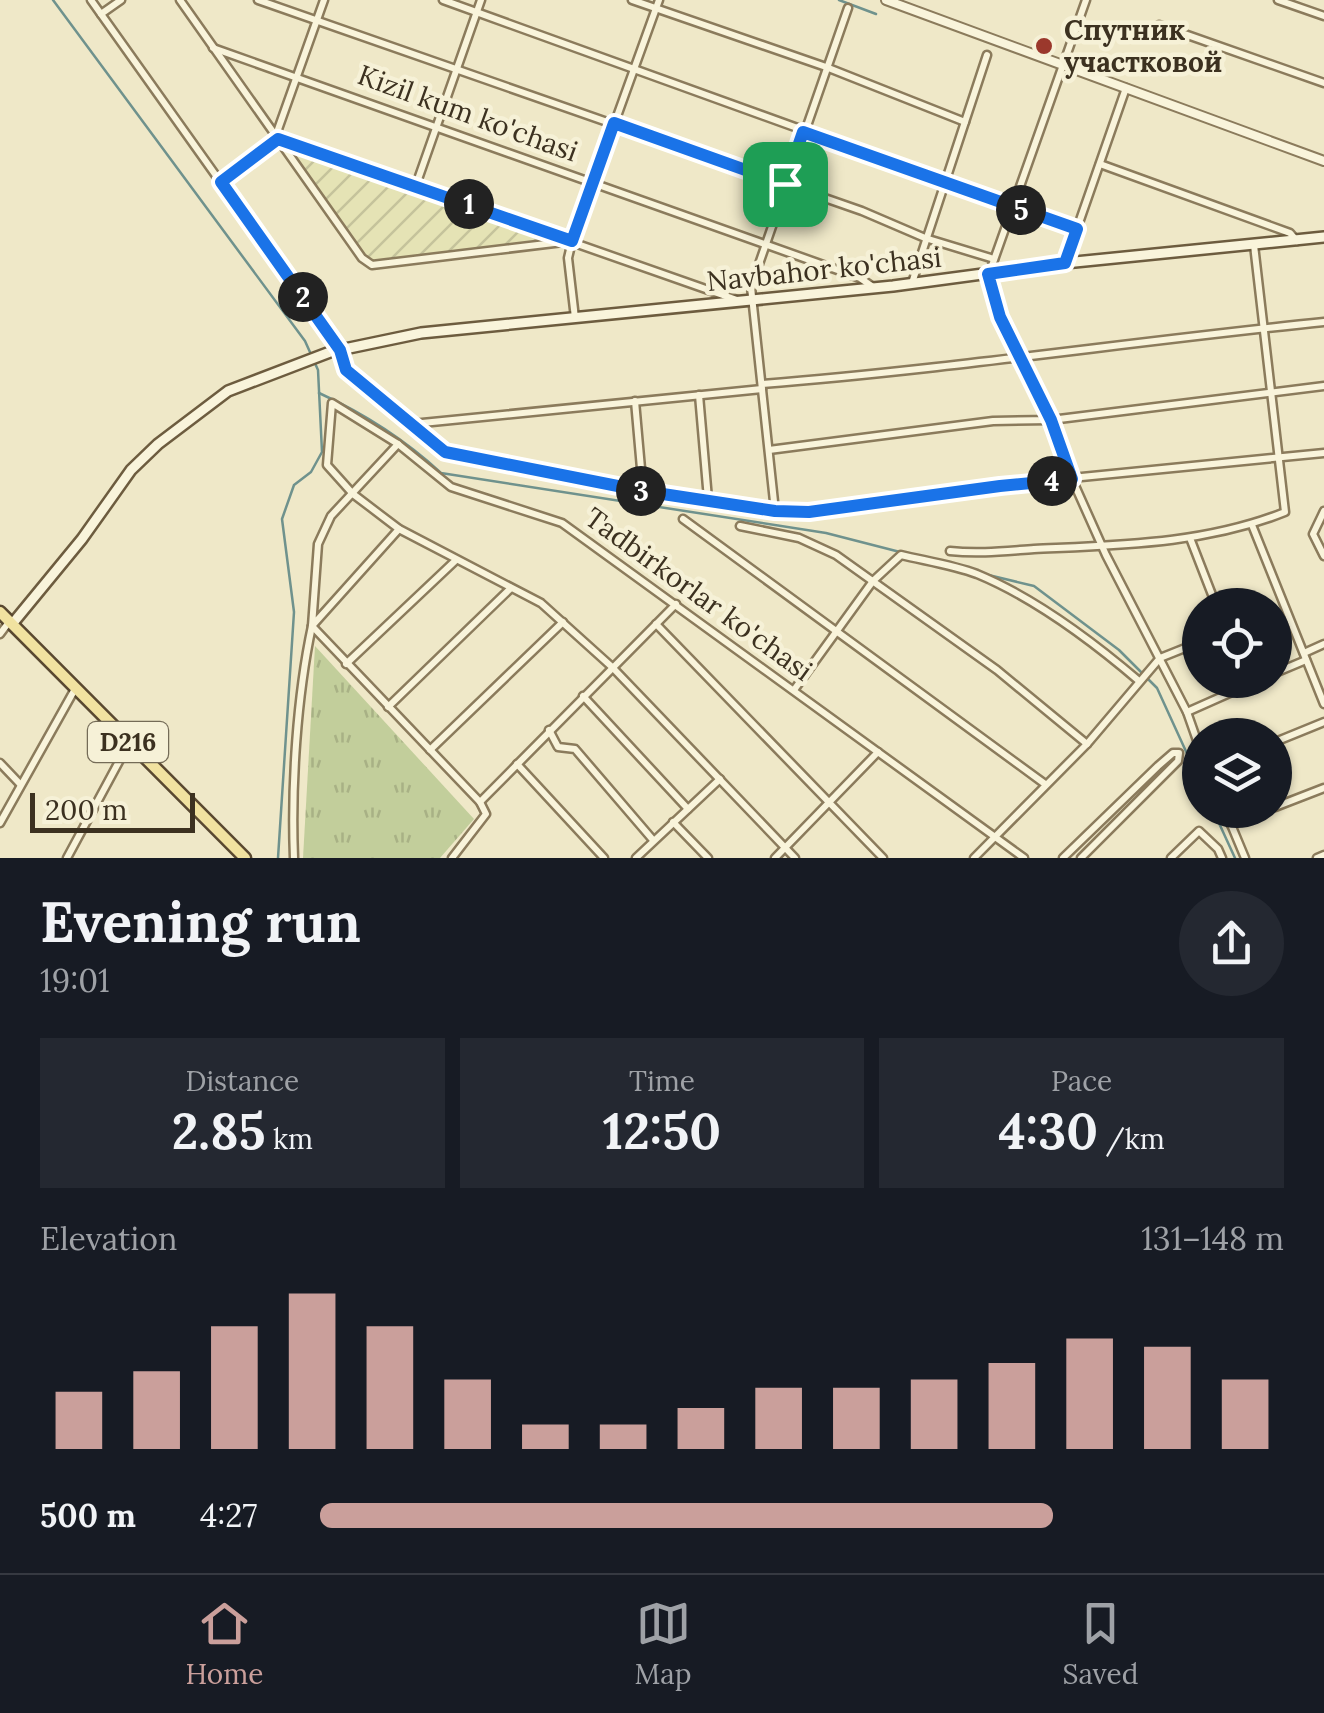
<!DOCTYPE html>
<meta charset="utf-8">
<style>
body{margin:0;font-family:Lora,serif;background:#242831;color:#f1f3f6;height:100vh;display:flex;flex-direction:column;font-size:38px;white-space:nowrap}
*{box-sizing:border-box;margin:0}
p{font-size:32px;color:#9ea1a6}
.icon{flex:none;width:55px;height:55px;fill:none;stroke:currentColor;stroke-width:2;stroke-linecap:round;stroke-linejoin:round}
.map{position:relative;height:858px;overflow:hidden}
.panel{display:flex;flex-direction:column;background:#171b24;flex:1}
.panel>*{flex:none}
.fabs{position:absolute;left:1182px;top:588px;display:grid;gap:20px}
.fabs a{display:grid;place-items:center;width:110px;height:110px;border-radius:50%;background:#171b24;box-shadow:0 2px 8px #0004;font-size:50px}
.scale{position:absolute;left:30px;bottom:25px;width:165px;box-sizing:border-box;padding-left:10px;border:5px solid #3c3120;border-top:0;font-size:28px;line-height:35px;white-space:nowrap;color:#3c3120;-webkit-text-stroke:8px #f6f1d7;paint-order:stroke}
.pin{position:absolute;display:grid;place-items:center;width:85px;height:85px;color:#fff;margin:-42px;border-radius:20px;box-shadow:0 5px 15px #0006}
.km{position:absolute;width:50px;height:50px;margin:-25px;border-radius:50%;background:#222;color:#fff;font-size:28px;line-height:50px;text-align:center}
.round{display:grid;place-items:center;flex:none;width:105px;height:105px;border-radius:52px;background:#242831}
.head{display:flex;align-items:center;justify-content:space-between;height:170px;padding:0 40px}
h1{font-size:55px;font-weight:700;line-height:75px}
.figures{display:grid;grid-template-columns:repeat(3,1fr);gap:15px;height:170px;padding:10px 40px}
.figures div{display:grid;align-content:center;border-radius:0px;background:#242831;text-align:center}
.figures b{font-size:50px;font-weight:700}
.figures small{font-size:28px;font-weight:400}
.figures p{font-size:28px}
.chart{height:280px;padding:20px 40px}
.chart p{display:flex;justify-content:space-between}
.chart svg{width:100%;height:180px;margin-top:10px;stroke:#ca9f9b;stroke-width:6}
ul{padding:0 40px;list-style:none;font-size:32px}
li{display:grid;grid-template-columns:160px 120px 1fr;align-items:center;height:75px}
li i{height:25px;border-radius:12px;background:#ca9f9b}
.tab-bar{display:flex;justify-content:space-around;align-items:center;height:140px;border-top:2px solid #363941;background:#171b24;font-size:28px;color:#9ea1a6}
.tab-bar a{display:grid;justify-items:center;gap:5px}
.tab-bar .current{color:#ca9f9b}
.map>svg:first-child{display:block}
</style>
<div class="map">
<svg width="1324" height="858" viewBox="0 0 1324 858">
<defs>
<pattern id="farmland-furrows" width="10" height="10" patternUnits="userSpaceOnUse" patternTransform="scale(2.5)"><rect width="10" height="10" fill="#e5e3b5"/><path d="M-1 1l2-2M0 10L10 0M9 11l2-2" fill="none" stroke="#c5c39b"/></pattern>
<pattern id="grass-tufts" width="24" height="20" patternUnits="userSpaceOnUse" patternTransform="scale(2.5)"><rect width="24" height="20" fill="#c2ce9b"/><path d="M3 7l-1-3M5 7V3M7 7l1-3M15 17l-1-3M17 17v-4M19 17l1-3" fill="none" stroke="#a8b185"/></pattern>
</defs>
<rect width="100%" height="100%" fill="#efe8c8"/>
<path fill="url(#farmland-furrows)" d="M285,144L563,241L379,262L369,260Z"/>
<path fill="url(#grass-tufts)" d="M315,646L474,819L440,858H303Z"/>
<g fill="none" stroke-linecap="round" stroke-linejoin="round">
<g stroke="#6f928d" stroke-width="2.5">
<path d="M53,0L305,341L318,370L322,452L311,472L294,485L282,519L294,612L278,858"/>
<path d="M839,0L876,14"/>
<path d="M319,393C365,414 404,439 441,473L826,533L900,552"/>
<path d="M980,573L1034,586L1119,650L1157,688L1200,782"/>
<path d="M1213,810L1235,858"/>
</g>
<g stroke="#8b7b5c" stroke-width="11">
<g id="minor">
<path d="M91,0L340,350L346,370L445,453L643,491L775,511L809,512L1000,485L1324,453"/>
<path d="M180,0L362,258L372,265L571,241"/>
<path d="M258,0L862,211L925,238L994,259"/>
<path d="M443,0L1077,229"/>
<path d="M632,0L826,67L965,122"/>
<path d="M1086,0L989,274L1000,317L1051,420L1072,479L1106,555L1187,712L1200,749"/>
<path d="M1278,0L1324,16"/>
<path d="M101,14L121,0"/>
<path d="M1159,25L1324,83"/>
<path d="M213,48L860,278L873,287"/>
<path d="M276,135L324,0"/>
<path d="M1100,164L1290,233L1297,241"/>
<path d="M221,182L278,139L737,300"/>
<path d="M416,185L481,0"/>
<path d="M1065,263L1126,88"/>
<path d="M912,283L987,55"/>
<path d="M575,318L568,258L572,241L659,0"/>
<path d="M762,384C950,369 1136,341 1324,322"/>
<path d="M699,395L708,499"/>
<path d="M635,401L643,491"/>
<path d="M412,424L762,389"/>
<path d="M398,444L331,516L318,544L312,626L399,529"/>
<path d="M769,450L993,421L1051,420L1324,386"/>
<path d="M775,511L751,287L848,8"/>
<path d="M1324,511L1313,534L1324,556"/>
<path d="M683,519L1045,784"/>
<path d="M1252,525L1324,704"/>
<path d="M740,526L799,538L836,555L997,670L1087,744"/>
<path d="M1190,538L1216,605"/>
<path d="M950,551C979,554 1005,551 1034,549C1120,545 1205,544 1285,512L1254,245"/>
<path d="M656,624L883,858"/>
<path d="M312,626L480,802L486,814L452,858"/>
<path d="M0,634L9,622"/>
<path d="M1304,653L1324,644"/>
<path d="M346,664L456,560"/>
<path d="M1275,673L1306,660"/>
<path d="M794,690L873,581L901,555C926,561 953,565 977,574C1035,598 1091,640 1139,681"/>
<path d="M583,696L688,809"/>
<path d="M388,707L511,588"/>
<path d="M1187,712L1259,680"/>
<path d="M549,730L558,747L575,749L653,840"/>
<path d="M1275,742L1324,722"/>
<path d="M430,750L563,622"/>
<path d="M0,763L20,784"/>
<path d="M517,764L604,858"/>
<path d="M480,802L676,604"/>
<path d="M1275,807L1324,788"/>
<path d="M1225,810L1245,858"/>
<path d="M673,822L708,858"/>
<path d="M0,823L75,689"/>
<path d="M1231,825L1268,810"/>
<path d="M67,858L129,743"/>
<path d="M294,858C291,786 297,696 312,626"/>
<path d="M636,858L720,779"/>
<path d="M775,858L878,752"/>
<path d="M795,858L612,667L541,603L399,529L353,494L327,465L332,403L398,444L451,487L562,523L1024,858"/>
<path d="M974,858L1087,744L1160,658L1200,642"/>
<path d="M1063,858L1158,766L1173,753H1179L1178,761L1081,858"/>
<path d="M1171,858L1199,831L1218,849L1222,858"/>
<path d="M1317,858L1324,855"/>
</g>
</g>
<g stroke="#8b7b5c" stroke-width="12">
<path id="tertiary" d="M886,0L1324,161"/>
</g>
<g stroke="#6d5c3f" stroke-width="14">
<path id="secondary" d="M13,623L82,539L131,470L158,444L228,391L330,352L421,333L893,286L1065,263L1324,237"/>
</g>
<g stroke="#594830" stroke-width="15">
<path id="primary" d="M0,612L245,858"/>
</g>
<use href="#minor" stroke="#f9f4db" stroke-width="6"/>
<use href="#tertiary" stroke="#f9f4db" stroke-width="8"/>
<use href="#secondary" stroke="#f9f4db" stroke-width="9"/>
<use href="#primary" stroke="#f1e2a0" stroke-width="10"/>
</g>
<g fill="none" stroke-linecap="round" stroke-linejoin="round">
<g stroke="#fff" stroke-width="20">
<path id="route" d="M614,123L785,184L803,132L1077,229L1065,263L988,274L1000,317L1051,420L1072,479L1000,486L809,512L775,511L643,491L445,452L346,370L340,350L221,182L278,139L572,241Z"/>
</g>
<use href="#route" stroke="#1a73e8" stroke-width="12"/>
</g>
<circle fill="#9b382c" stroke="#f6f1d7" stroke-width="4" cx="1044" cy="46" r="10"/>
<g text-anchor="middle" stroke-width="9" stroke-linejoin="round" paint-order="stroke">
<rect fill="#f6f1d7" stroke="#746b57" stroke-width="2.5" x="88" y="722" width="80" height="40" rx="8"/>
<g font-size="25" font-weight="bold" fill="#3c3120">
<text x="128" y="751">D216</text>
</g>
<g font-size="28" font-weight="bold" fill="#3c3120" stroke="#f6f1d7" text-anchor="start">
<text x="1064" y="40">Спутник<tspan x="1064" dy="32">участковой</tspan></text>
</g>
<g font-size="28" fill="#3c3120" stroke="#f6f1d7">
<text transform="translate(468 113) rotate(20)" y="10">Kizil kum ko'chasi</text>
<text transform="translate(824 269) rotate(-6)" y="10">Navbahor ko'chasi</text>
<text transform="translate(699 594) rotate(36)" y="10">Tadbirkorlar ko'chasi</text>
</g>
</g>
</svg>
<div class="fabs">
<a><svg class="icon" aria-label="locate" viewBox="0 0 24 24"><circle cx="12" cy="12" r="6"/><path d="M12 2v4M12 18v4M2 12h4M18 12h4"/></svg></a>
<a><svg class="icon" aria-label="layers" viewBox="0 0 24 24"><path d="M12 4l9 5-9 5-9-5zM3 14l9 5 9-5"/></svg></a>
</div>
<div class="scale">200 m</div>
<div class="pin" style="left:785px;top:184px;background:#1e9e55"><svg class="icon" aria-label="arrive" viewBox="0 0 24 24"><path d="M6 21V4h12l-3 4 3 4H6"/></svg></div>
<b class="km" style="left:469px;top:204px">1</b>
<b class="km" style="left:303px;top:297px">2</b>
<b class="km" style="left:641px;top:491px">3</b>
<b class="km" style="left:1052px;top:481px">4</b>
<b class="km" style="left:1021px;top:210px">5</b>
</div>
<section class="panel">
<div class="head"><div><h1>Evening run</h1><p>19:01</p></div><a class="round"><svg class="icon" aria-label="share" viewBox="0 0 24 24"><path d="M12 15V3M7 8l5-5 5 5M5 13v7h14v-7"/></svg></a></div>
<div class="figures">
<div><p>Distance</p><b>2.85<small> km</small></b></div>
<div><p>Time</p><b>12:50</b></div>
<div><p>Pace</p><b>4:30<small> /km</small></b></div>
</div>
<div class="chart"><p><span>Elevation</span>131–148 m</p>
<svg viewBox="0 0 160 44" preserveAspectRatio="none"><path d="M5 44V30M15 44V25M25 44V14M35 44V6M45 44V14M55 44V27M65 44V38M75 44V38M85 44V34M95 44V29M105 44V29M115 44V27M125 44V23M135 44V17M145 44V19M155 44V27"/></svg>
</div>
<ul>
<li><b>500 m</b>4:27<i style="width:76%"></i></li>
</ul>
</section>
<nav class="tab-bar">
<a class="current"><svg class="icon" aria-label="home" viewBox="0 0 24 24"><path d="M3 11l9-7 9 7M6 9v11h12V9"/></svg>Home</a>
<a><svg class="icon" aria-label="map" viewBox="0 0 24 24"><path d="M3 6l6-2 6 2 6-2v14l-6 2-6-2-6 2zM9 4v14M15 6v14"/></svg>Map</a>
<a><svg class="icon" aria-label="saved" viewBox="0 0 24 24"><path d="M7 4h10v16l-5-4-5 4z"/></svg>Saved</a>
</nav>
